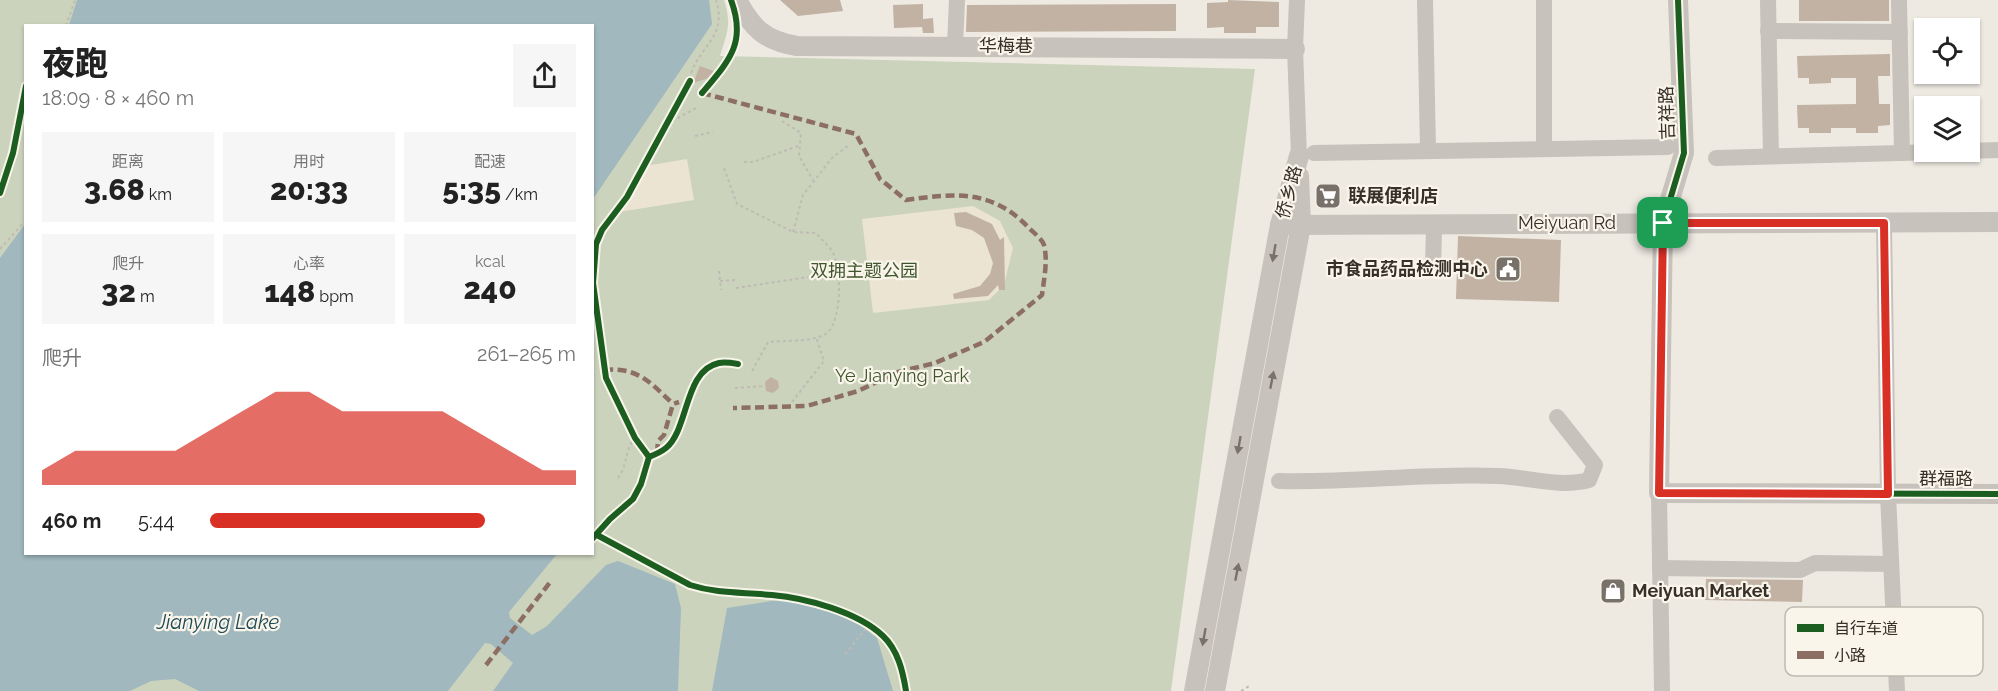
<!DOCTYPE html>
<html lang="zh">
<meta charset="utf-8">
<style>
body{margin:0;font-family:Raleway,"Noto Sans SC",sans-serif;background:#f6f6f6;color:#222;height:100vh;display:flex;flex-direction:column;font-size:22px;white-space:nowrap}
*{box-sizing:border-box;margin:0}
p{font-size:20px;color:#767676}
.icon{flex:none;width:33px;height:33px;fill:none;stroke:currentColor;stroke-width:2;stroke-linecap:round;stroke-linejoin:round}
.map{position:relative;flex:1;overflow:hidden}
.details{position:absolute;left:24px;top:24px;width:570px;height:531px;display:flex;flex-direction:column;background:#fff;border-radius:0px;box-shadow:0 2px 4px #0004}
.details>*{flex:none}
.tools{position:absolute;left:1914px;top:18px;display:grid;gap:12px}
.tools a{display:grid;place-items:center;width:66px;height:66px;border-radius:0px;background:#fff;box-shadow:0 2px 4px #0004;font-size:30px}
.pin{position:absolute;display:grid;place-items:center;width:51px;height:51px;color:#fff;margin:-26px;border-radius:12px;box-shadow:0 3px 9px #0006}
.round{display:grid;place-items:center;flex:none;width:63px;height:63px;border-radius:0px;background:#f6f6f6}
.headline{display:flex;align-items:center;justify-content:space-between;height:102px;padding:0 18px}
h1{font-size:33px;font-weight:800;line-height:45px}
.figures{display:grid;grid-template-columns:repeat(3,1fr);gap:9px;height:102px;padding:6px 18px}
.figures div{display:grid;align-content:center;border-radius:0px;background:#f6f6f6;text-align:center}
.figures b{font-size:30px;font-weight:800}
.figures small{font-size:16px;font-weight:400}
.figures p{font-size:16px}
.chart{height:168px;padding:12px 18px}
.chart p{display:flex;justify-content:space-between}
.chart svg{width:100%;height:108px;margin-top:6px;fill:#d93025;opacity:.7}
ul{padding:0 18px;list-style:none;font-size:20px}
li{display:grid;grid-template-columns:96px 72px 1fr;align-items:center;height:45px}
li i{height:15px;border-radius:8px;background:#d93025}
.map>svg:first-child{display:block}
</style>
<div class="map">
<svg width="1998" height="691" viewBox="0 0 1998 691">
<rect width="100%" height="100%" fill="#eeeae2"/>
<path fill="#cbd3bd" fill-rule="evenodd" d="M0,0H724C732,25 727,33 720,56L1255,69L1171,691H0ZM26,26H592V554H26Z"/>
<g fill="#ebe4d2">
<path d="M687,159L694,200L619,212L645,166Z"/>
<path d="M973,206L1000,221L1013,248L1004,285L989,300L873,313L862,219Z"/>
</g>
<g fill="#a0b8be">
<path d="M77,0H709L712,24L593,199L592,26L69,25Z"/>
<path d="M25,224L26,554H557L509,612L510,618L532,635L547,626L606,565L618,561L675,584L681,608L678,691H493L513,663L491,644L485,643L448,691H199L175,679L151,681L130,691H0V258Z"/>
<path d="M784,599L824,604L849,617L877,638L893,691H712L727,608Z"/>
</g>
<g fill="#c1b2a4">
<path d="M780,0H840L843,11L798,16Z"/>
<path d="M1228,0L1279,2V27H1256V33H1224V27L1207,28V3L1228,2Z"/>
<rect x="1799" y="0" width="90" height="21"/>
<path d="M923,4V19L933,18L934,33H923L922,27L894,28L893,5Z"/>
<path d="M1176,4V31L966,32L967,5Z"/>
<path d="M1890,54V76H1878L1879,104H1890V125L1878,126V133H1856V128H1831V133H1809V128H1798L1797,105L1856,104V78H1831V83L1809,84V78H1798L1797,56Z"/>
<path d="M700,66L722,74L693,83Z"/>
<path d="M966,212L992,224L1000,240L1004,237L1005,290H999L998,285L988,296L954,299L953,294L980,286L990,274L993,263L984,238L972,230L956,226L954,213Z"/>
<path d="M1458,236L1561,240L1559,302L1456,299Z"/>
<path d="M771,377L778,381L779,388L773,393L766,391L765,382Z"/>
<path d="M1706,579L1803,580L1802,602L1705,600Z"/>
</g>
<g fill="none" stroke-linecap="round" stroke-linejoin="round">
<g stroke="#bfbbb4" stroke-width="2" stroke-dasharray="3 3" stroke-linecap="butt">
<path d="M66,26L75,0"/>
<path d="M691,73C702,44 727,36 716,0"/>
<path d="M782,121L801,133L799,156L813,180"/>
<path d="M667,124L698,107"/>
<path d="M695,136L713,132"/>
<path d="M744,162H753L798,146"/>
<path d="M724,168L737,204L793,232L816,233C821,239 827,244 832,251C842,267 842,318 828,332C816,343 784,340 768,342L751,373"/>
<path d="M793,232L803,195L832,158L850,144"/>
<path d="M0,249L26,220"/>
<path d="M719,271L721,290"/>
<path d="M720,281L735,280"/>
<path d="M736,288L868,268"/>
<path d="M735,388L765,386"/>
<path d="M792,402L824,361L816,337"/>
<path d="M618,478C628,465 624,451 635,438"/>
<path d="M845,654L868,626"/>
<path d="M1241,691L1251,685"/>
</g>
<g stroke="#c7c2bb" stroke-width="16">
<path d="M1297,0L1295,49L1299,156"/>
<path d="M1425,0L1428,149"/>
<path d="M1544,0V140"/>
<path d="M1768,0L1771,156"/>
<path d="M1899,0L1902,153"/>
<path d="M1768,31L1900,32"/>
<path d="M955,46L957,0"/>
<path d="M1970,151L1998,150"/>
<path d="M1314,153L1668,147"/>
<path d="M1716,158L1938,152"/>
<path d="M1884,223L1888,494L1897,691"/>
<path d="M1433,268L1434,229"/>
<path d="M1279,481C1352,483 1425,473 1498,476C1528,477 1559,488 1589,480L1595,465L1557,417"/>
<path d="M1659,493L1662,691"/>
<path d="M1660,568L1800,570L1815,563L1891,564"/>
</g>
<g stroke="#c7c2bb" stroke-width="20">
<path d="M737,0C752,28 765,41 797,46L1295,49"/>
<path d="M1678,0L1684,153L1663,223L1659,493L1998,494"/>
<path d="M1280,225L1998,222"/>
<path d="M1194,691L1280,225L1299,156"/>
<path d="M1215,691L1301,225L1299,176"/>
</g>
<g stroke="#8d6e63" stroke-width="4.5" stroke-dasharray="9 4.5" stroke-linecap="butt">
<path d="M702,93L856,134L880,179L906,200C955,193 992,189 1029,228C1033,232 1042,239 1044,245C1048,261 1044,279 1042,295L984,342L935,363L898,372L858,391L807,406L733,408"/>
<path d="M604,370C638,367 650,382 673,404"/>
<path d="M657,453L658,441L664,435L673,404L679,402"/>
<path d="M486,665L551,581"/>
</g>
<g stroke="#f9f5ea" stroke-width="10">
<g id="cycleway">
<path d="M1678,0L1684,153L1663,223L1659,493L1998,494"/>
<path d="M702,93C729,61 747,43 731,0"/>
<path d="M0,193L13,153L26,86"/>
<path d="M649,457L635,438L606,378L593,283L596,244L602,230L627,197L690,81"/>
<path d="M597,535L690,585C718,594 743,592 772,595C806,598 858,612 883,636C898,650 903,672 906,691"/>
<path d="M592,539L610,519L633,499L641,484L649,457C654,455 661,452 666,448C689,429 684,370 719,363C724,362 732,363 738,364"/>
</g>
</g>
<use href="#cycleway" stroke="#1b5e20" stroke-width="6"/>
</g>
<defs><path id="oneway-solid" d="M-6-.8H1V-3.2L6.5 0L1 3.2V.8H-6Z" transform="scale(1.5)"/></defs>
<g fill="#78726b">
<use href="#oneway-solid" transform="translate(1274 253) rotate(100)"/>
<use href="#oneway-solid" transform="translate(1272 380) rotate(-79)"/>
<use href="#oneway-solid" transform="translate(1239 445) rotate(100)"/>
<use href="#oneway-solid" transform="translate(1237 572) rotate(-79)"/>
<use href="#oneway-solid" transform="translate(1204 637) rotate(100)"/>
</g>
<g fill="none" stroke-linecap="round" stroke-linejoin="round">
<g stroke="#fff" stroke-width="12">
<path id="route" d="M1663,223H1884L1888,494L1659,493Z"/>
</g>
<use href="#route" stroke="#d93025" stroke-width="8"/>
</g>
<defs>
<g id="supermarket-square" transform="scale(1.35)"><rect x="-9" y="-9" width="18" height="18" rx="4" fill="#77716a" stroke="#f9f5ea"/><path d="M-6-5.5h2.5l.6 2H6L4.5 2H-2.5L-4.4-4H-6ZM-1.5 3.2a1.3 1.3 0 1 0 .1 0ZM3 3.2a1.3 1.3 0 1 0 .1 0Z" fill="#fff"/></g>
<g id="civic-square" transform="scale(1.35)"><rect x="-9" y="-9" width="18" height="18" rx="4" fill="#77716a" stroke="#f9f5ea"/><path d="M-.6-6.5H3V-4.5H.6V-3L4-1V1h2V6H-6V1h2V-1L-.6-3ZM-1.2 2.5V6h2.4V2.5Z" fill="#fff"/></g>
<g id="shop-square" transform="scale(1.35)"><rect x="-9" y="-9" width="18" height="18" rx="4" fill="#77716a" stroke="#f9f5ea"/><path d="M-5-2.5h2.3a2.7 3.5 0 0 1 5.4 0H5L5.5 6h-11ZM-1.5-2.5h3a1.5 2.3 0 0 0-3 0Z" fill="#fff"/></g>
</defs>
<g fill-rule="evenodd">
<use href="#supermarket-square" x="1328" y="196"/>
<use href="#civic-square" x="1508" y="269"/>
<use href="#shop-square" x="1613" y="591"/>
</g>
<g text-anchor="middle" stroke-width="4.5" stroke-linejoin="round" paint-order="stroke">
<g font-size="18" fill="#373029" stroke="#f9f5ea">
<text x="1006" y="52">华梅巷</text>
<text transform="translate(1667 113) rotate(-92)" y="6">吉祥路</text>
<text transform="translate(1289 192) rotate(-75)" y="6">侨乡路</text>
<text x="1567" y="229">Meiyuan Rd</text>
<text x="1946" y="485">群福路</text>
</g>
<g font-size="18" font-weight="bold" fill="#373029" stroke="#f9f5ea" text-anchor="start">
<text x="1348" y="202">联展便利店</text>
<text x="1488" y="275" text-anchor="end">市食品药品检测中心</text>
<text x="1632" y="597">Meiyuan Market</text>
</g>
<g font-size="18" fill="#3f552e" stroke="#f9f5ea">
<text x="864" y="277">双拥主题公园</text>
<text x="902" y="382">Ye Jianying Park</text>
</g>
<g font-size="20" font-style="italic" fill="#204a57" stroke="#f9f5ea">
<text x="218" y="629">Jianying Lake</text>
</g>
</g>
<rect x="1785" y="607" width="198" height="69" rx="9" fill="#f9f5ea" stroke="#bfbab0" stroke-width="1.5"/>
<rect x="1797" y="624" width="27" height="8" fill="#1b5e20"/>
<rect x="1797" y="651" width="27" height="8" fill="#8d6e63"/>
<g font-size="16" fill="#373029">
<text x="1834" y="634">自行车道</text>
<text x="1834" y="661">小路</text>
</g>
</svg>
<div class="tools">
<a><svg class="icon" aria-label="locate" viewBox="0 0 24 24"><circle cx="12" cy="12" r="6"/><path d="M12 2v4M12 18v4M2 12h4M18 12h4"/></svg></a>
<a><svg class="icon" aria-label="layers" viewBox="0 0 24 24"><path d="M12 4l9 5-9 5-9-5zM3 14l9 5 9-5"/></svg></a>
</div>
<div class="pin" style="left:1663px;top:223px;background:#1e9e55"><svg class="icon" aria-label="arrive" viewBox="0 0 24 24"><path d="M6 21V4h12l-3 4 3 4H6"/></svg></div>
<section class="details">
<div class="headline"><div><h1>夜跑</h1><p>18:09 · 8 × 460 m</p></div><a class="round"><svg class="icon" aria-label="share" viewBox="0 0 24 24"><path d="M12 15V3M7 8l5-5 5 5M5 13v7h14v-7"/></svg></a></div>
<div class="figures">
<div><p>距离</p><b>3.68<small> km</small></b></div>
<div><p>用时</p><b>20:33</b></div>
<div><p>配速</p><b>5:35<small> /km</small></b></div>
</div>
<div class="figures">
<div><p>爬升</p><b>32<small> m</small></b></div>
<div><p>心率</p><b>148<small> bpm</small></b></div>
<div><p>kcal</p><b>240</b></div>
</div>
<div class="chart"><p><span>爬升</span>261–265 m</p>
<svg viewBox="0 0 160 44" preserveAspectRatio="none"><path d="M0 44V38L10 30L20 30L30 30L40 30L50 22L60 14L70 6L80 6L90 14L100 14L110 14L120 14L130 22L140 30L150 38L160 38V44z"/></svg>
</div>
<ul>
<li><b>460 m</b>5:44<i style="width:75%"></i></li>
</ul>
</section>
</div>
